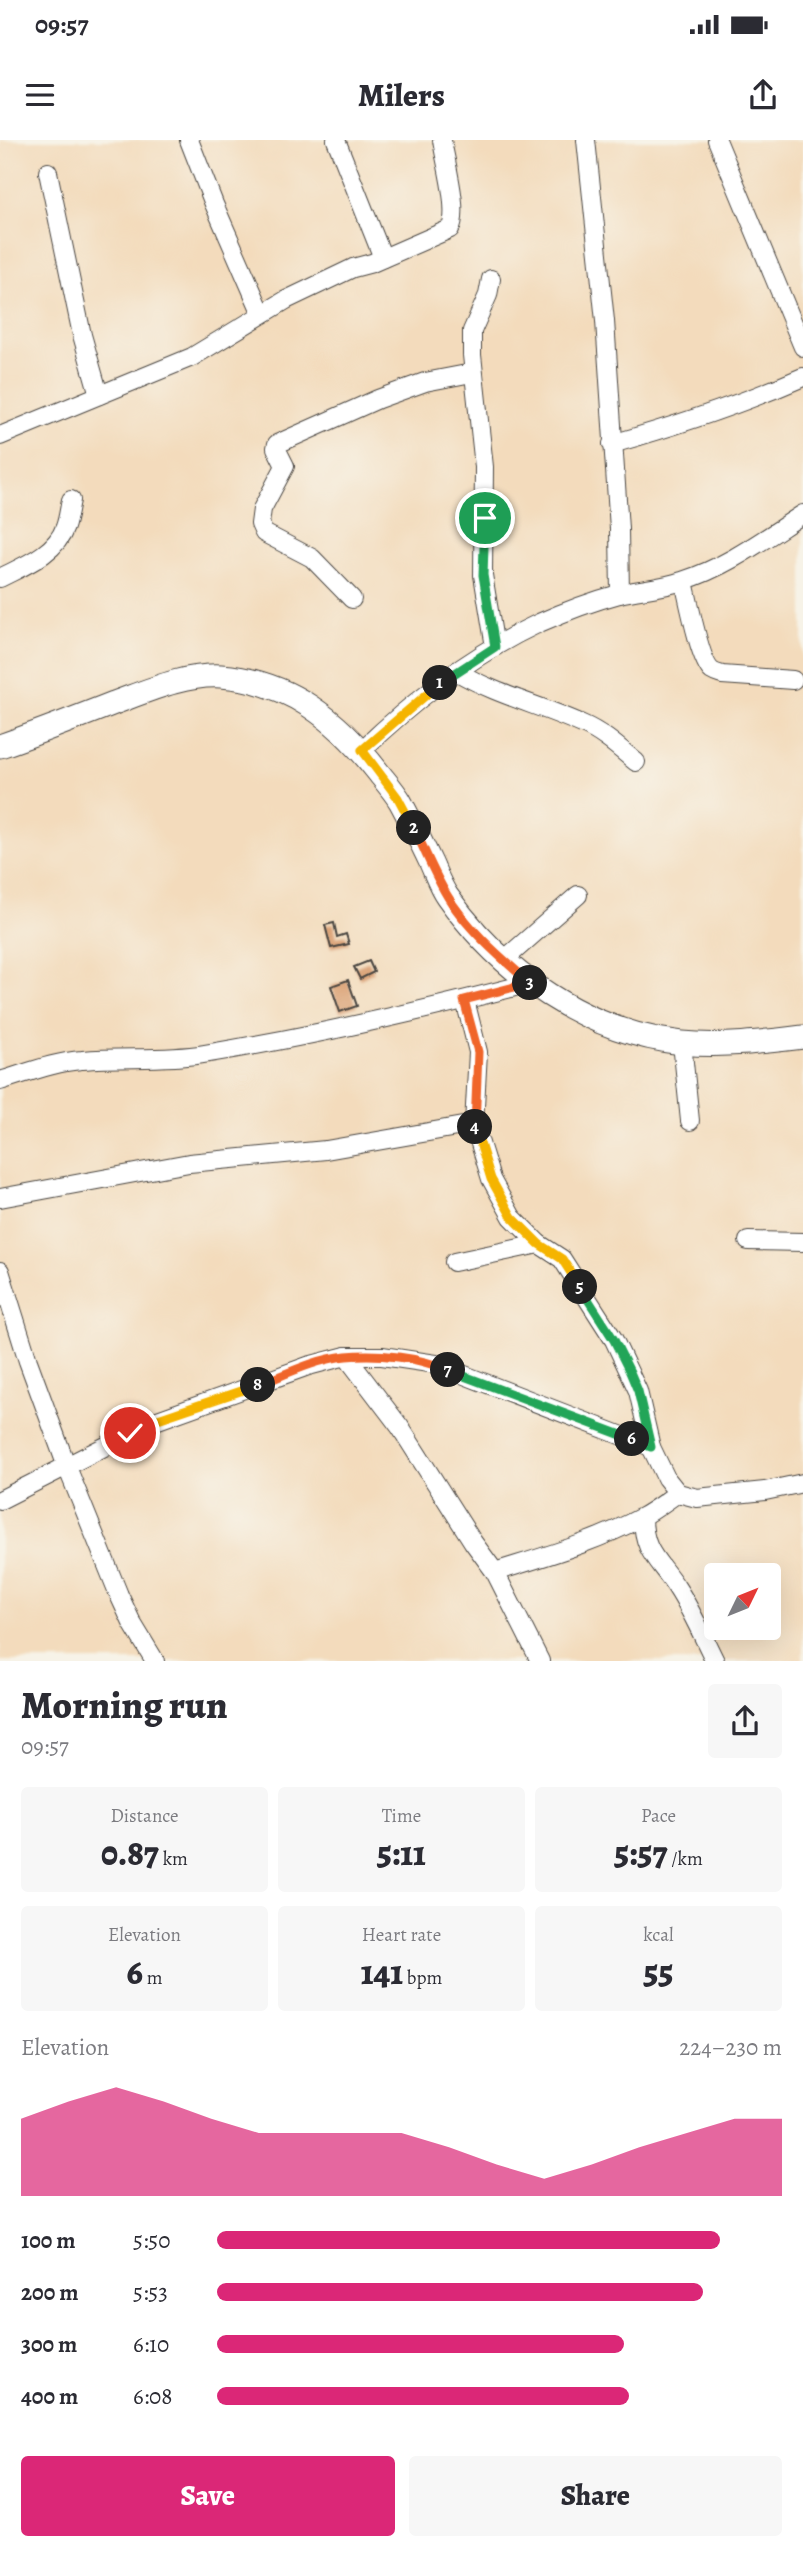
<!DOCTYPE html>
<meta charset="utf-8">
<style>
body{margin:0;font-family:Alegreya,serif;background:#f7f7f7;color:#2b2b33;height:100vh;display:flex;flex-direction:column;font-size:26px;white-space:nowrap}
*{box-sizing:border-box;margin:0}
p{font-size:23px;color:#7c7c81}
.icon{flex:none;width:38px;height:38px;fill:none;stroke:currentColor;stroke-width:2;stroke-linecap:round;stroke-linejoin:round}
.map{position:relative;height:1521px;overflow:hidden}
.panel{display:flex;flex-direction:column;background:#fff;flex:1}
.panel>*{flex:none}
.needle{width:46px;rotate:47deg}
.controls{position:absolute;left:704px;top:1423px;display:grid;gap:14px}
.controls a{display:grid;place-items:center;width:77px;height:77px;border-radius:7px;background:#fff;box-shadow:0 7px 28px #0002;font-size:35px}
.pin{position:absolute;display:grid;place-items:center;width:60px;height:60px;color:#fff;margin:-30px;border:4px solid #fff;border-radius:50%;box-shadow:0 2px 7px #0007}
.km{position:absolute;width:35px;height:35px;margin:-18px;border-radius:50%;background:#222;color:#fff;font-size:19px;line-height:35px;text-align:center}
.round{display:grid;place-items:center;flex:none;width:74px;height:74px;border-radius:7px;background:#f7f7f7}
.summary{display:flex;align-items:center;justify-content:space-between;height:119px;padding:0 21px}
h1{font-size:38px;font-weight:800;line-height:52px}
.metrics{display:grid;grid-template-columns:repeat(3,1fr);gap:10px;height:119px;padding:7px 21px}
.metrics div{display:grid;align-content:center;border-radius:7px;background:#f7f7f7;text-align:center}
.metrics b{font-size:35px;font-weight:800}
.metrics small{font-size:19px;font-weight:400}
.metrics p{font-size:19px}
.chart{height:196px;padding:14px 21px}
.chart p{display:flex;justify-content:space-between}
.chart svg{width:100%;height:126px;margin-top:7px;fill:#db2777;opacity:.7}
.primary-button{display:flex;gap:14px;margin-top:auto;padding:14px 21px}
.primary-button a{flex:1;height:80px;border-radius:7px;background:#db2777;color:#fff;font-size:28px;font-weight:800;line-height:80px;text-align:center}
.primary-button a+a{background:#f7f7f7;color:#2b2b33}
ul{padding:0 21px;list-style:none;font-size:23px}
li{display:grid;grid-template-columns:112px 84px 1fr;align-items:center;height:52px}
li i{height:18px;border-radius:9px;background:#db2777}
.status{display:flex;justify-content:space-between;align-items:center;height:49px;padding:0 35px;background:#fff;direction:ltr}
.status svg{height:19px;fill:currentColor}
header{display:flex;justify-content:space-between;align-items:center;height:91px;padding:0 21px;background:#fff;font-size:32px;font-weight:800}
.map>svg:first-child{display:block}
</style>
<div class="status"><b>09:57</b><svg viewBox="0 0 49 12"><path d="M0 12V9h3v3zM5 12V6h3v6zM10 12V3h3v9zM15 12V0h3v12zM26 1h20v11H26zM47 4h2v5h-2z"/></svg></div>
<header><svg class="icon" aria-label="menu" viewBox="0 0 24 24"><path d="M4 6h16M4 12h16M4 18h16"/></svg>Milers<svg class="icon" aria-label="share" viewBox="0 0 24 24"><path d="M12 15V3M7 8l5-5 5 5M5 13v7h14v-7"/></svg></header>
<div class="map">
<svg width="803" height="1521" viewBox="0 0 803 1521">
<rect width="100%" height="100%" fill="#f7f3e8"/>
<filter id="ink" filterUnits="userSpaceOnUse"><feTurbulence type="fractalNoise" baseFrequency=".0143" numOctaves="2"/><feDisplacementMap in="SourceGraphic" scale="14" xChannelSelector="R" yChannelSelector="G"/><feConvolveMatrix kernelMatrix="1 2 1 2 8 2 1 2 1" color-interpolation-filters="sRGB"/></filter>
<filter id="wash" filterUnits="userSpaceOnUse"><feTurbulence type="fractalNoise" baseFrequency=".00686" numOctaves="4" result="noise"/><feDisplacementMap in="SourceGraphic" scale="28" xChannelSelector="R" yChannelSelector="G"/><feGaussianBlur stdDeviation="1.57" result="paint"/><feColorMatrix in="noise" values="0 0 0 0 0 0 0 0 0 0 0 0 0 0 0 0 0 1.4 0 .05"/><feComposite in="paint" operator="in"/></filter>
<g filter="url(#wash)">
<rect width="100%" height="100%" fill="#f3dbbc"/>
<g id="blocks">
<g fill="#d79665">
<path d="M334,783L337,797L346,794L349,804L331,808L325,785Z"/>
<path d="M369,821L374,832L360,839L354,827Z"/>
<path d="M348,840L357,866L340,872L331,846Z"/>
</g>
</g>
</g>
<g filter="url(#ink)">
<use href="#blocks" fill-opacity="0" stroke="#494541" stroke-width="2"/>
<g fill="none" stroke-linecap="round" stroke-linejoin="round">
<g stroke="#494541" stroke-width="20">
<g id="minor">
<path d="M189,0L214,64L262,174"/>
<path d="M336,0L383,118"/>
<path d="M586,0L605,181L619,389L620,454"/>
<path d="M717,0L803,207"/>
<path d="M48,32L82,195L99,255"/>
<path d="M491,139L488,155L472,191V215L484,327L483,435L495,507"/>
<path d="M0,296L192,217L286,160L353,128L372,123L450,89C460,72 445,21 442,0"/>
<path d="M612,304C679,285 739,265 803,237"/>
<path d="M0,438C23,426 56,414 65,387C68,379 69,369 71,360"/>
<path d="M684,441C688,458 700,522 712,531C715,533 719,534 722,535L793,540"/>
<path d="M352,459L312,418L264,393L260,384L262,369L285,326L276,308L277,304L378,259L425,242L472,233"/>
<path d="M456,531C496,555 540,565 582,584C603,593 619,608 636,622"/>
<path d="M362,610C414,560 473,514 539,483C564,472 593,461 619,454C640,449 662,448 682,441C727,427 764,399 803,374"/>
<path d="M504,820L578,755"/>
<path d="M465,860L478,912L474,984L491,1039L512,1077L539,1104L562,1119L614,1200L638,1251L651,1307L666,1338L678,1353L697,1358L765,1351L803,1343"/>
<path d="M682,903L690,981"/>
<path d="M0,941C27,933 54,922 82,920C123,916 163,921 204,914C313,896 423,871 530,843"/>
<path d="M0,1058L189,1023L326,1010L474,984"/>
<path d="M748,1101L803,1102"/>
<path d="M454,1122L539,1104"/>
<path d="M0,1131L28,1221L67,1327L119,1455L132,1483L155,1521"/>
<path d="M346,1216L400,1287L473,1402L495,1432L540,1521"/>
<path d="M0,1360L155,1281L308,1226L346,1216H382L436,1224L651,1307"/>
<path d="M643,1377C643,1413 659,1420 677,1448C692,1471 703,1497 715,1521"/>
<path d="M495,1432C545,1416 596,1402 642,1377C655,1370 666,1361 678,1353"/>
</g>
</g>
<g stroke="#494541" stroke-width="25">
<path id="major" d="M0,606C38,593 76,578 114,563C147,551 185,534 221,536C289,541 338,580 378,632C385,641 394,651 400,661C411,681 421,702 431,723C436,734 440,746 447,756C502,834 585,892 682,903C722,907 763,902 803,897"/>
</g>
<use href="#minor" stroke="#fff" stroke-width="18"/>
<use href="#major" stroke="#fff" stroke-width="23"/>
</g>
</g>
<g fill="none" stroke-linecap="round" stroke-linejoin="round" filter="url(#ink)">
<g stroke="#fff" stroke-width="14">
<path id="split-1" d="M440,543L495,507L483,435L485,378"/>
</g>
<g stroke="#fff" stroke-width="14">
<path id="split-2" d="M414,688L398,658L362,610L440,543"/>
</g>
<g stroke="#fff" stroke-width="14">
<path id="split-3" d="M414,688C424,709 433,731 445,752C464,786 501,818 530,843"/>
</g>
<g stroke="#fff" stroke-width="14">
<path id="split-4" d="M475,987L478,912L464,860L530,843"/>
</g>
<g stroke="#fff" stroke-width="14">
<path id="split-5" d="M475,987L491,1039L512,1077L539,1104L562,1119L580,1147"/>
</g>
<g stroke="#fff" stroke-width="14">
<path id="split-6" d="M580,1147L614,1200L630,1232L638,1251L651,1307L632,1299"/>
</g>
<g stroke="#fff" stroke-width="14">
<path id="split-7" d="M448,1230L632,1299"/>
</g>
<g stroke="#fff" stroke-width="14">
<path id="split-8" d="M258,1245C286,1234 316,1219 346,1216C379,1213 418,1217 448,1230"/>
</g>
<g stroke="#fff" stroke-width="14">
<path id="split-9" d="M130,1293L155,1280L258,1245"/>
</g>
<use href="#split-1" stroke="#22a559" stroke-width="9"/>
<use href="#split-2" stroke="#f5b400" stroke-width="9"/>
<use href="#split-3" stroke="#f0652b" stroke-width="9"/>
<use href="#split-4" stroke="#f0652b" stroke-width="9"/>
<use href="#split-5" stroke="#f5b400" stroke-width="9"/>
<use href="#split-6" stroke="#22a559" stroke-width="9"/>
<use href="#split-7" stroke="#22a559" stroke-width="9"/>
<use href="#split-8" stroke="#f0652b" stroke-width="9"/>
<use href="#split-9" stroke="#f5b400" stroke-width="9"/>
</g>
</svg>
<div class="controls">
<a><svg class="needle" viewBox="-14 -14 28 28"><path d="M0-13l5 13h-10z" fill="#e53935"/><path d="M0 13l5-13h-10z" fill="#7c7c81"/></svg></a>
</div>
<div class="pin" style="left:485px;top:378px;background:#1e9e55"><svg class="icon" aria-label="arrive" viewBox="0 0 24 24"><path d="M6 21V4h12l-3 4 3 4H6"/></svg></div>
<div class="pin" style="left:130px;top:1293px;background:#d93025"><svg class="icon" aria-label="check" viewBox="0 0 24 24"><path d="M5 12l5 5 9-10"/></svg></div>
<b class="km" style="left:440px;top:543px">1</b>
<b class="km" style="left:414px;top:688px">2</b>
<b class="km" style="left:530px;top:843px">3</b>
<b class="km" style="left:475px;top:987px">4</b>
<b class="km" style="left:580px;top:1147px">5</b>
<b class="km" style="left:632px;top:1299px">6</b>
<b class="km" style="left:448px;top:1230px">7</b>
<b class="km" style="left:258px;top:1245px">8</b>
</div>
<section class="panel">
<div class="summary"><div><h1>Morning run</h1><p>09:57</p></div><a class="round"><svg class="icon" aria-label="share" viewBox="0 0 24 24"><path d="M12 15V3M7 8l5-5 5 5M5 13v7h14v-7"/></svg></a></div>
<div class="metrics">
<div><p>Distance</p><b>0.87<small> km</small></b></div>
<div><p>Time</p><b>5:11</b></div>
<div><p>Pace</p><b>5:57<small> /km</small></b></div>
</div>
<div class="metrics">
<div><p>Elevation</p><b>6<small> m</small></b></div>
<div><p>Heart rate</p><b>141<small> bpm</small></b></div>
<div><p>kcal</p><b>55</b></div>
</div>
<div class="chart"><p><span>Elevation</span>224–230 m</p>
<svg viewBox="0 0 160 44" preserveAspectRatio="none"><path d="M0 44V17L10 11L20 6L30 11L40 17L50 22L60 22L70 22L80 22L90 27L100 33L110 38L120 33L130 27L140 22L150 17L160 17V44z"/></svg>
</div>
<ul>
<li><b>100 m</b>5:50<i style="width:89%"></i></li>
<li><b>200 m</b>5:53<i style="width:86%"></i></li>
<li><b>300 m</b>6:10<i style="width:72%"></i></li>
<li><b>400 m</b>6:08<i style="width:73%"></i></li>
</ul>
<div class="primary-button"><a>Save</a><a>Share</a></div>
</section>
